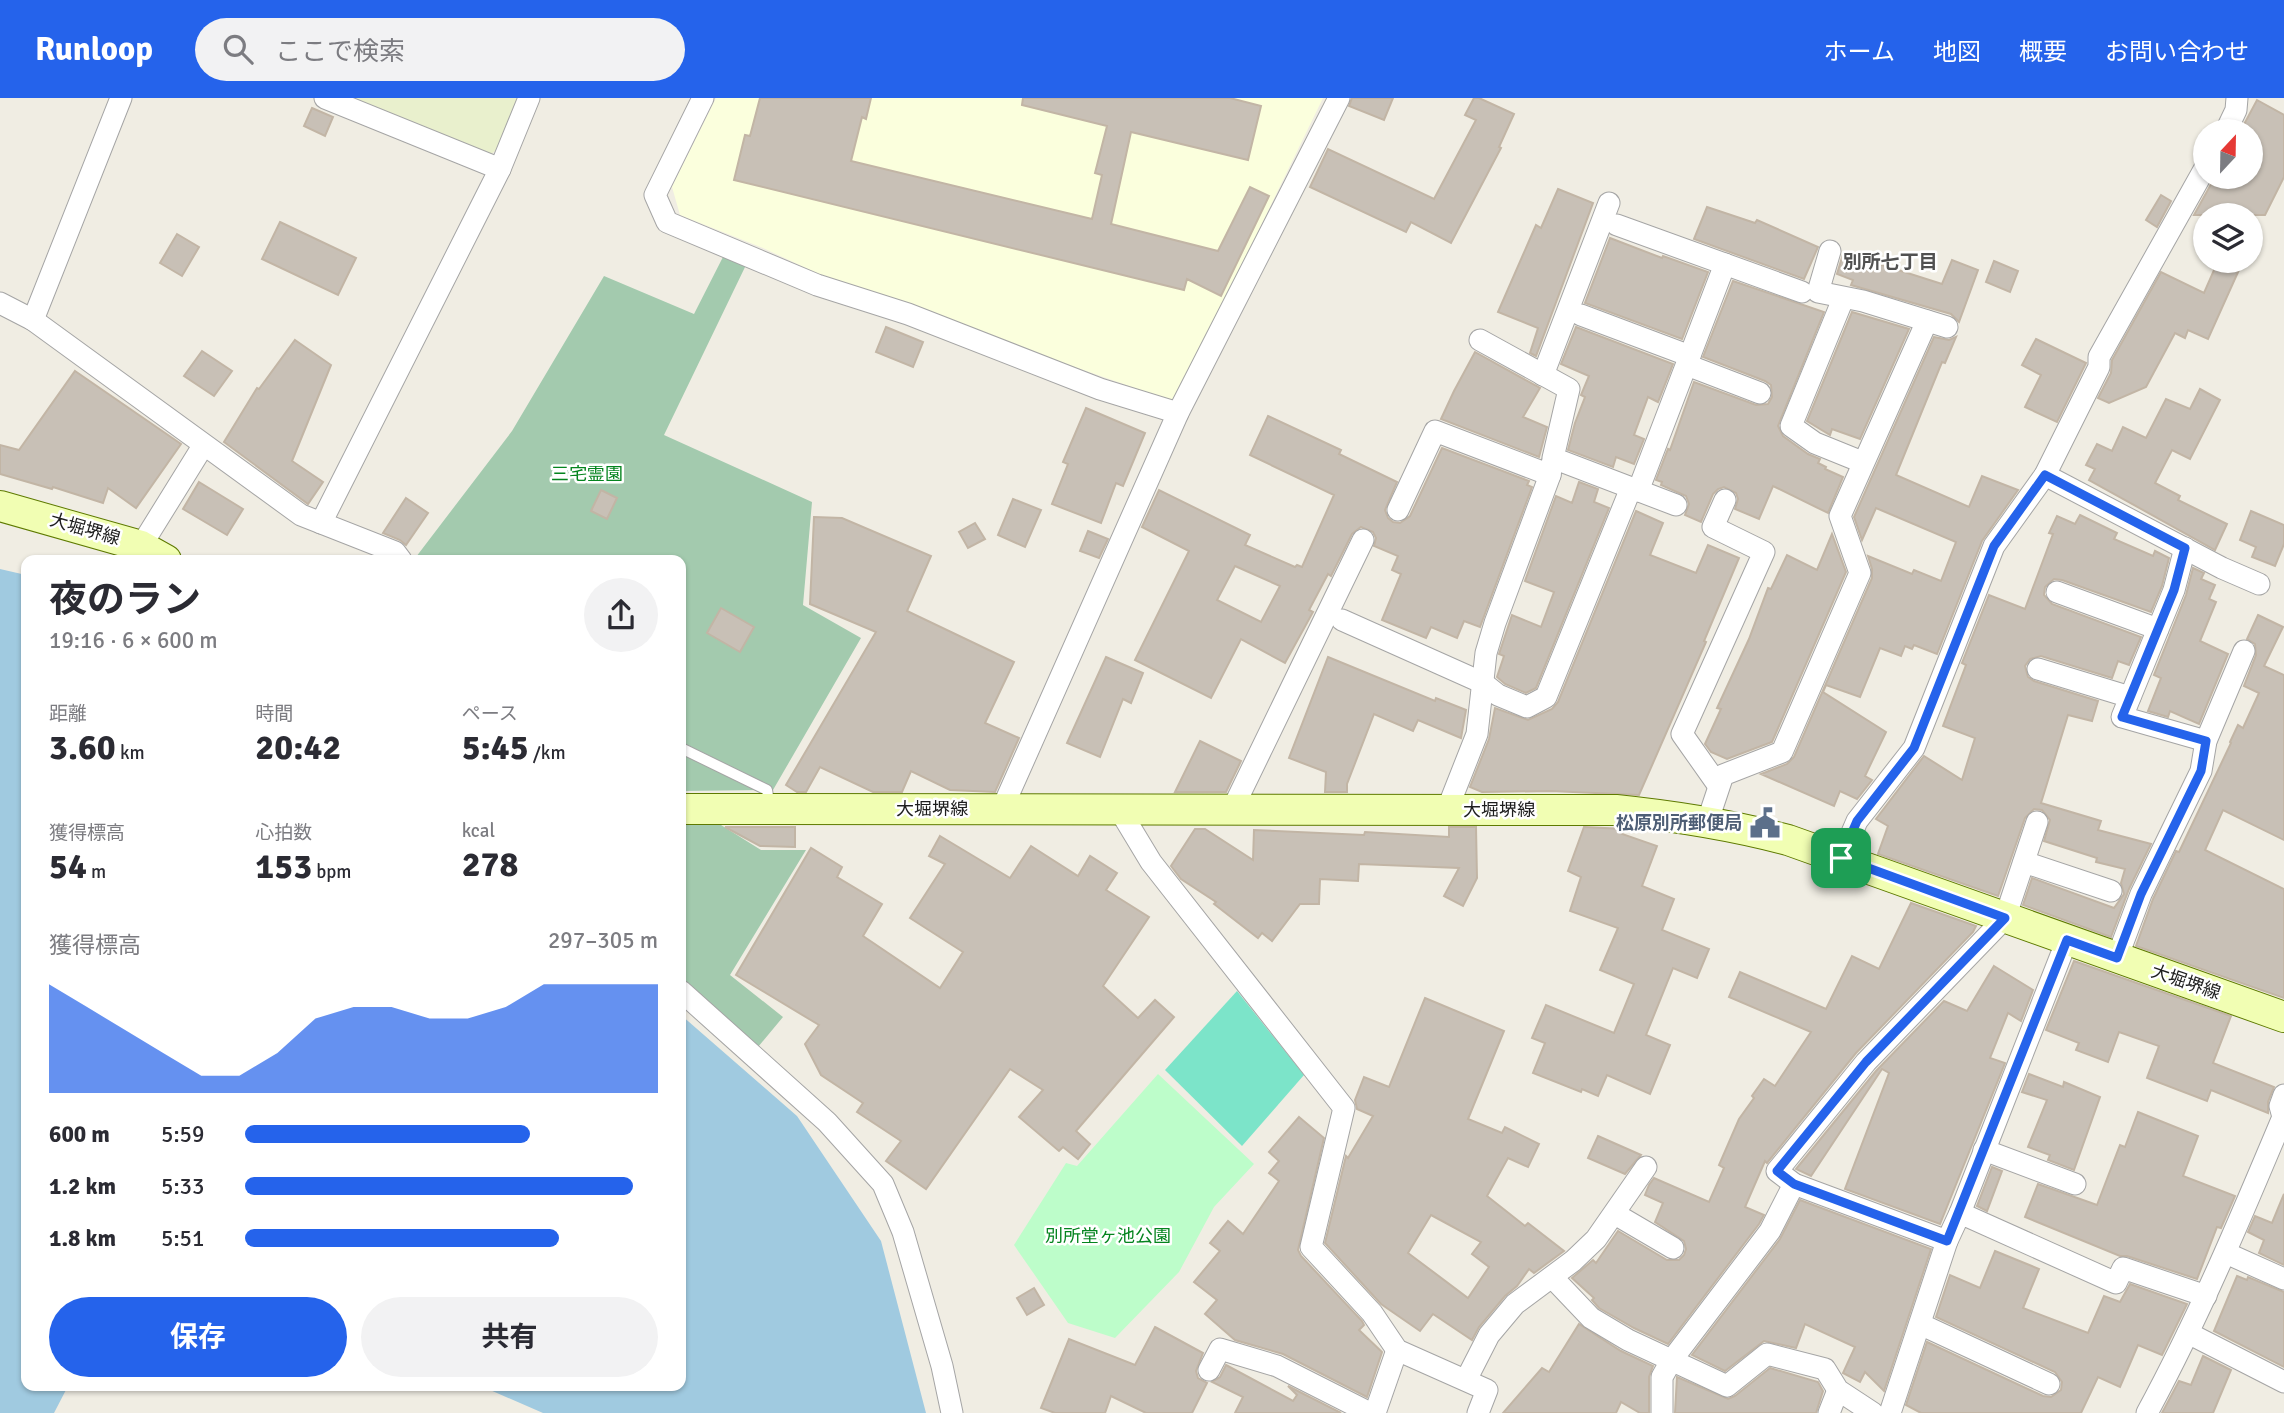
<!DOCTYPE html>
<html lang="ja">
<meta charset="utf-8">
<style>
body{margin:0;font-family:Signika,"Noto Sans JP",sans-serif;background:#f2f2f3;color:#2b2b33;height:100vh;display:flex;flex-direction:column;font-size:26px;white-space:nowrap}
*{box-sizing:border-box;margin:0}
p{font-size:23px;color:#7c7c81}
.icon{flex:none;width:38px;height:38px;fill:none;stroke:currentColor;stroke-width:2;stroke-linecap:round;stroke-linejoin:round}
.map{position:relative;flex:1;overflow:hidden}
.details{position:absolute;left:21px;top:457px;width:665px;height:836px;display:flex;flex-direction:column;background:#fff;border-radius:14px;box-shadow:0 2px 5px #0004}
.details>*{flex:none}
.needle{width:46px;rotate:22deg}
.fabs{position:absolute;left:2193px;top:21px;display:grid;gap:14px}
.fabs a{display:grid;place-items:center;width:70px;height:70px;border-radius:50%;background:#fff;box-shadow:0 2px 5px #0004;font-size:35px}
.pin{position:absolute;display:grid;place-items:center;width:60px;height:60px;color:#fff;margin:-30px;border-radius:14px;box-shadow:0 4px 10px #0006}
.round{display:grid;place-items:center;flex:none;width:74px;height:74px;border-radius:37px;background:#f2f2f3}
.headline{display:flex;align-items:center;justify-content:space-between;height:119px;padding:0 28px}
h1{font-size:38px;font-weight:700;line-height:52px}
.stats{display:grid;grid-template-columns:repeat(3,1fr);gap:10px;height:119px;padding:7px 28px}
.stats div{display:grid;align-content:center}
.stats b{font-size:35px;font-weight:700}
.stats small{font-size:19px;font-weight:400}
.stats p{font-size:19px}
.chart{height:196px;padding:14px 28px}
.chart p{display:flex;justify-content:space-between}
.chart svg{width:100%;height:126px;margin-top:7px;fill:#2563eb;opacity:.7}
.cta{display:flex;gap:14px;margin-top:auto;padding:14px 28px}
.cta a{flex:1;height:80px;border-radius:42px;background:#2563eb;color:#fff;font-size:28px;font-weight:700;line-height:80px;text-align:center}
.cta a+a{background:#f2f2f3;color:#2b2b33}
ul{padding:0 28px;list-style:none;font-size:23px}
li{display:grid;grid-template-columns:112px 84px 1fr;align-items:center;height:52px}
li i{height:18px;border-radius:9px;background:#2563eb}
header{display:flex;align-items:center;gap:42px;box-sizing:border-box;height:98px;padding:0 35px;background:#2563eb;color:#fff}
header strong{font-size:33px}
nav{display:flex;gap:38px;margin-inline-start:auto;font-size:24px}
.search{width:490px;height:63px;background:#f2f2f3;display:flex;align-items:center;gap:18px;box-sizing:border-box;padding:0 24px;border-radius:38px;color:#7c7c81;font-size:26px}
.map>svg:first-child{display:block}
</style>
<header>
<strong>Runloop</strong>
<div class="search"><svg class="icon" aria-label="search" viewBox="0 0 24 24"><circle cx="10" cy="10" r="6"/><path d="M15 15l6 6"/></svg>ここで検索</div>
<nav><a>ホーム</a><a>地図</a><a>概要</a><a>お問い合わせ</a></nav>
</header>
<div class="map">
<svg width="2284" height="1315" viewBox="0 0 2284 1315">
<rect width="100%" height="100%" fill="#f0ede3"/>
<path fill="#fbffdd" d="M716,0H1323L1175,304L997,242L910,207L819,176L763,150L680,117L672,89Z"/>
<path fill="#e9f0cd" d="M347,0H522L500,50L489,57Z"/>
<g fill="#a3caae">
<path d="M724,157L746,167L664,337L812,404L803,507L861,540L773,692L681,693V462H416V459L512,333L604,178L694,216Z"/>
<path d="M681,726L721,727L761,752H806L730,877L783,919L758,949L681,880Z"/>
</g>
<path fill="#bdfdca" d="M1158,976L1254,1066L1214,1109L1179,1174L1115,1240L1068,1225L1014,1147L1066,1065L1077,1068Z"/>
<path fill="#7ce4c9" d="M1237,893L1304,977L1242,1048L1165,972Z"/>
<g fill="#a0cae0">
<path d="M0,471L26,477V1288H68L54,1315H0Z"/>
<path d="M681,917L797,1018L881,1143L926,1315H543L481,1288H681Z"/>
</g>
<g fill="#c8c0b6" stroke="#c2b5a5" stroke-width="2" fill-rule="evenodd">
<path d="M760,0H871L866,21L862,19L851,63L1092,121L1102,77L1095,75L1107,28L1022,7L1023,0H1230L1261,8L1248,62L1131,34L1111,126L1218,153L1250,89L1269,98L1221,198L1187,181L1184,192L734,82L745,37L750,38Z"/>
<path d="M1352,0H1393L1384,22L1349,8Z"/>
<path d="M1474,0H1479L1514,16L1499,49L1501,50L1451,145L1411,124L1406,134L1310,89L1328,51L1434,101L1476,22L1465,17Z"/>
<path d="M2257,2L2284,17V79L2265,117H2194L2215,79H2250V33L2241,32Z"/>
<path d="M312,10L333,19L325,38L304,28Z"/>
<path d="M1558,91L1593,105L1536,258L1530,255L1538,230L1498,214L1536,127L1541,130Z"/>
<path d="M2161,97L2171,103L2157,129L2146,122Z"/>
<path d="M1707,109L1755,125L1757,122L1818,149L1804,181L1694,141Z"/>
<path d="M280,124L356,160L338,197L262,161Z"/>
<path d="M177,136L199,149L182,178L160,165Z"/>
<path d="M1610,140L1662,160L1663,158L1708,174L1682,241L1585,205Z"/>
<path d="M1843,156L1874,169L1876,165L1942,186L1952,162L1978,172L1959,224L1951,216L1851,187L1853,182L1837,176Z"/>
<path d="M1994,163L2018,173L2010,194L1986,184Z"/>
<path d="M2218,163H2243L2208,241L2188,232L2185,240L2175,235L2146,289L2109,305L2098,300L2111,275L2112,262L2161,174L2204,195Z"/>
<path d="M1733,183L1824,214L1778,328L1783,338L1808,356L1820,361L1818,365L1826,369L1825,371L1843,379L1828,415L1773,388L1759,421L1735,411L1738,401L1736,395L1724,389L1718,391L1713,396L1701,424L1685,417L1689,406L1686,398L1661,387L1662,384L1656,382L1668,351L1670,352L1694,284L1756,307L1768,306L1772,299L1771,287L1765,283L1703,259Z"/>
<path d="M1852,214L1909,231L1860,341L1832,331L1830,337L1807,323Z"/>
<path d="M886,229L923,244L913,269L876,254Z"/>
<path d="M1576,229L1673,266L1658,304L1648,299L1634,337L1644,341L1634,366L1616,359L1613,369L1568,352L1575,325L1585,299L1581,297L1589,278L1561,266Z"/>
<path d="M1934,239L1949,242L1956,239L1945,265L1942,264L1896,377L1969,409L1982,378L2018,392L1982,443L1937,556L1914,547L1912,551L1905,548L1901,558L1880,550L1860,599L1826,587L1823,594L1886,634L1865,678L1872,682L1857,701L1840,693L1834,708L1761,676L1787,666L1794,659L1872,480V471L1868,458L1912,476L1914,472L1941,483L1956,444L1876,410L1862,442L1854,419Z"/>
<path d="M2036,241L2086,265L2057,324L2025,309L2041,277L2022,267Z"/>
<path d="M295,242L331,267L292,363L323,384L308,406L224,344L257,290L259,291Z"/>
<path d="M202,253L232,273L214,298L184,278Z"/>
<path d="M1475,254L1540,290L1523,319L1547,329L1539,359L1441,321L1454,293Z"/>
<path d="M75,273L181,346L136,410L108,390L103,405L53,389L52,391L0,376V347L19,352Z"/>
<path d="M2200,291L2220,302L2190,361L2172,352L2155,385L2180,398L2178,402L2227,426L2215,452L2089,382L2095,371L2086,367L2097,346L2112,353L2123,329L2146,340L2166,301L2190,311Z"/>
<path d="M1086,310L1145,335L1123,388L1116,385L1101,425L1052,406L1068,366L1063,364Z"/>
<path d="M1268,318L1341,352L1339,356L1397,384L1385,412L1388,420L1393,424L1400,425L1410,418L1442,350L1529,383L1527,387L1532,389L1480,529L1464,523L1457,540L1431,529L1426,540L1382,522L1401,476L1392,472L1398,458L1374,448L1376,440L1373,434L1361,429L1352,436L1331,478L1328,476L1309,512L1313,514L1285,565L1241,541L1211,600L1135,562L1189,453L1142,429L1159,392L1250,437L1245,447L1295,469L1297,467L1302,469L1334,397L1250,357ZM1235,468L1280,488L1261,524L1217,502Z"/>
<path d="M199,384L243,411L227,437L183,411Z"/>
<path d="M1579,384L1598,391L1594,404L1609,410L1536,590L1526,595L1505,586L1497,579L1504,558L1499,556L1512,517L1541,529L1554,494L1525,483L1556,398L1572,405Z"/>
<path d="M601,392L617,400L607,421L591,413Z"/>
<path d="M406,400L428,415L406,447L400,442L383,435Z"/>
<path d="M1013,401L1041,412L1025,449L998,437Z"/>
<path d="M1636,413L1663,425L1650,457L1696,475L1708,447L1739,460L1704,543L1706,544L1639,697L1551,693L1482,694L1470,689L1489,641L1495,610L1528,622L1552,611L1558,604Z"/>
<path d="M2251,413L2284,427V446L2275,468L2252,459L2256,449L2240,442Z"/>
<path d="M2080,417L2117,435L2114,441L2153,458L2155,453L2169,460L2162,488L2151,514L2062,482L2054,481L2045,489L2044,497L2052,506L2141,539L2129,567L2118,563L2112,580L2041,558L2030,561L2025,568L2028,579L2034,583L2098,603L2092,623L2068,617L2041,705L2101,723L2098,732L2151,746L2129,791L2111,839L2023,807L2032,780L2114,810L2124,796L2121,785L2125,771L2096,764L2097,760L2044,743L2050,722L2042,712L2034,711L2025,720L1998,798L1878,756L1888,728L1876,721L1924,658L1962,682L1975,640L1943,628L1966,567L1962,565L1989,497L2025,511L2053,436L2049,435L2057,418L2075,426Z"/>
<path d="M814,419L842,420L931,458L907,513L1014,564L985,625L1019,640L995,694L950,692L911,673L902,694H873L820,669L806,694H797L786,687L876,534L810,506Z"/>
<path d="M975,425L985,441L968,450L959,434Z"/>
<path d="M1088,433L1108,441L1099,460L1080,453Z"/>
<path d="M1832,436L1846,474L1772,644L1727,661L1711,654L1705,646L1721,611L1717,610L1749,541L1768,490L1771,491L1787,457L1817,472Z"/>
<path d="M2193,470L2204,475L2201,481L2215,487L2209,501L2216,504L2200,543L2228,556L2199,626L2170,613L2168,619L2148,613L2161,580L2154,577L2186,497Z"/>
<path d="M721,510L754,529L740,554L707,535Z"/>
<path d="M2258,517L2283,529L2264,568L2284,577V742L2223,712L2205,752L2284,791V900L2136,848L2153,801L2176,753L2179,754L2231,645L2230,644L2238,627L2243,630L2259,595L2244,588L2256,557L2255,546L2247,541Z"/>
<path d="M1106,559L1143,575L1131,605L1123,601L1100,659L1067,645Z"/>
<path d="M1328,559L1435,603L1436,600L1466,612L1461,640L1418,622L1413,633L1374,616L1347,686V694H1325L1326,674L1289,660Z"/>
<path d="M1200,643L1241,663L1226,694H1175Z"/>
<path d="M725,729H795V749L760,748Z"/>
<path d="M1449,729H1476L1477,780L1463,808L1444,798L1459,770L1359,766L1358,783L1320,781L1319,806H1300L1272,843L1262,835L1258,840L1214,806L1216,804L1181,781L1171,768L1195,731H1205L1253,762L1254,732L1364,737L1365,734L1449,739Z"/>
<path d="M1584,729L1624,731L1622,736L1657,748L1642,788L1674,801L1662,832L1709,851L1697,880L1673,870L1646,937L1670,947L1650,996L1607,977L1598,998L1582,991L1581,994L1533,975L1545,945L1532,940L1546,907L1614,935L1634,886L1600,872L1618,830L1570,813L1581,779L1568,773Z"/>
<path d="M940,738L1010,780L1031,748L1078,778L1090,758L1117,775L1106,792L1149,819L1103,888L1138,920L1155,902L1174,919L1076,1033L1090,1046L1078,1061L1063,1049L1059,1053L1019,1019L1043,992L1010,971L926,1091L886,1063L901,1043L857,1014L863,1005L821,977L805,946L819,927L736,877L811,750L842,769L837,779L882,806L863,838L940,890L963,854L910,820L945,766L929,758Z"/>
<path d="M1911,805L1976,828L1973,834L1856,955L1767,1065L1765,1063L1745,1109L1764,1117L1759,1126L1668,1246L1634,1230L1599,1210L1592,1202L1594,1200L1572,1180L1593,1162L1596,1165L1618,1133L1667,1162H1679L1684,1157L1686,1151L1684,1143L1655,1124L1663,1105L1645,1097L1649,1087L1654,1080L1709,1104L1724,1070L1719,1067L1739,1021L1754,1000L1752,998L1764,981L1775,988L1811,934L1729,899L1740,874L1826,911L1852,858L1879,871Z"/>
<path d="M2074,863L2231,918L2213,965L2274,989L2268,1004V1015L2211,992L2207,1003L2147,980L2159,948L2119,934L2108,964L2076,952L2079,945L2046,932Z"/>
<path d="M1994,868L2033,892L2021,923L2008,915L1990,960L2005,965L1940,1126L1845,1091L1889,975L1882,971L1811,1078L1796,1071L1876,973L1944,903L1967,913Z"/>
<path d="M1425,900L1504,933L1468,1021L1502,1035L1505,1029L1539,1046L1528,1069L1508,1060L1487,1098L1525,1128L1528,1125L1564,1153L1534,1175L1529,1171L1517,1188L1505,1198L1479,1229L1472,1242L1433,1216L1420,1233L1381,1206L1325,1145L1346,1058L1348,1060L1373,1018L1357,1011L1355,1002L1364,979L1389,989ZM1431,1117L1481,1144L1472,1156L1489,1169L1468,1200L1408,1155Z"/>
<path d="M2029,976L2063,989L2064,984L2100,999L2074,1072L2048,1062L2050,1057L2028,1049L2047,1002L2022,994Z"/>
<path d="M2138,1014L2198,1038L2183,1078L2235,1098L2221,1130L2217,1129L2197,1181L2127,1158H2120L2025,1119L2038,1086L2097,1107L2120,1047L2125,1049Z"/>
<path d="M1299,1019L1324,1040L1298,1152L1301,1158L1362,1223L1364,1227L1359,1232L1382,1254L1367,1299L1283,1256L1235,1242L1205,1216L1217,1202L1194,1184L1220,1153L1210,1145L1228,1123L1243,1136L1279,1083L1269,1075L1279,1063L1269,1054Z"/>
<path d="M1598,1038L1641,1057L1625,1076L1588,1060Z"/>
<path d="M1992,1069L2002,1073L1987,1113L1977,1108Z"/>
<path d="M2284,1096V1167L2259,1155L2264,1142L2248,1134L2255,1118L2272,1125Z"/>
<path d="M1800,1102L1931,1151L1884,1293L1865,1274L1860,1284L1843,1275L1855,1249L1805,1226L1796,1250L1764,1243L1725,1273L1692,1257L1780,1141Z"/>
<path d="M1995,1153L2039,1171L2023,1210L2088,1235L2104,1198L2120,1204L2130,1186L2187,1206L2162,1257L2138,1247L2120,1289L2098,1279L2081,1315H1921L1906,1307L1927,1244L2043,1298L2051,1299L2061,1292L2062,1284L2055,1274L1936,1219L1950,1177L1980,1190Z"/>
<path d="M2237,1178L2247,1182L2248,1179L2284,1194V1269L2214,1233Z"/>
<path d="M1034,1190L1044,1207L1027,1217L1017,1200Z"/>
<path d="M1579,1226L1621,1253L1653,1268L1649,1279V1315H1640L1621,1304L1616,1315H1503L1542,1270L1549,1274Z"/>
<path d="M1155,1229L1203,1255L1196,1273L1198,1280L1207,1285L1192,1315H1146L1111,1298L1105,1315H1055L1041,1310L1069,1241L1135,1267Z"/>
<path d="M2203,1258L2231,1272L2213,1315H2162L2179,1283L2191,1287Z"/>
<path d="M1226,1267L1293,1303L1297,1297L1288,1288L1341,1315H1235L1243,1299L1212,1284L1220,1279Z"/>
<path d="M1770,1270L1818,1284L1823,1293L1816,1315H1675L1677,1279L1728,1301L1735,1298Z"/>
</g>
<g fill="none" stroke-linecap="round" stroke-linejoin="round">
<g stroke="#a5a5a5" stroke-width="12">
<path id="service" d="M681,650L767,692L770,709"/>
</g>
<g stroke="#a5a5a5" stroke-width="23">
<g id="minor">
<path d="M325,0L500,71"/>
<path d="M703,0L655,97L667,124L817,187L908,216L1100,291L1178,315"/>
<path d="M2226,33L2236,12L2237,0"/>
<path d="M1617,127L1802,194"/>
<path d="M1830,153L1818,194L1863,203L1947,229"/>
<path d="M1843,201L1791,328L1815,345L1862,364"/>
<path d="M0,205L33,222L301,417L395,454L401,462"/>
<path d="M1581,217L1690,258"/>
<path d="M33,222L121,0"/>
<path d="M1480,242L1569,291L1553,360L1676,407"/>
<path d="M1687,267L1760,295"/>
<path d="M1543,277L1609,105"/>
<path d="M2045,377L2222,470L2259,486"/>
<path d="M1638,393L1725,166"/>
<path d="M1398,412L1435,333L1550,377L1552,365"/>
<path d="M321,425L500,71L529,0"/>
<path d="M141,448L203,348"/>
<path d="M2185,450L2174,492L2122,619L2206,643"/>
<path d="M2057,494L2158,531"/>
<path d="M1342,522L1483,585L1498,597L1527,609L1546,599L1631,390"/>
<path d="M2038,571L2130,599"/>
<path d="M1718,687L1682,636L1764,454L1713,429L1725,402"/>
<path d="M1002,711L1178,315L1339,0"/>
<path d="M1119,711L1151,764L1344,1010L1311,1149L1372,1215L1397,1252L1487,1292L1478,1315"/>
<path d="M1232,712L1363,442"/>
<path d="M1447,712L1477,636L1486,555L1495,525L1550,377"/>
<path d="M2037,724L2005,820L1866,964L1777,1073L1794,1086L1947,1143L1960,1115L2116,1185L2123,1170L2206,1198"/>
<path d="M1707,725L1723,677L1782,654L1860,475L1840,418L1927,223"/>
<path d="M1841,760L1857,723L1914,650L1994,448L2045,377L2099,269V259L2205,70"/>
<path d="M2024,764L2111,793"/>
<path d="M2117,860L2141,796L2201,673L2206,643L2244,553"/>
<path d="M681,893L827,1024L883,1086L903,1134L942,1268L952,1315"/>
<path d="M1984,1052L2075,1086"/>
<path d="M1960,1115L2067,842"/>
<path d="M1615,1116L1673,1150"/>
<path d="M2226,1155L2284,1181"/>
<path d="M1552,1179L1591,1220L1628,1242L1727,1288L1767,1256L1825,1271L1838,1292L1873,1315"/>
<path d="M1920,1226L2049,1286"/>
<path d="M2188,1235L2284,1284"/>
<path d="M1209,1272L1220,1251L1277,1268L1370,1315"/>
<path d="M1466,1282L1489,1237L1515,1206L1573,1163L1596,1141L1646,1069"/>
<path d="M1375,1315L1397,1252"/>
<path d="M1662,1315V1279L1671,1263L1770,1133L1794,1086"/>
<path d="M1829,1315L1838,1292"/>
<path d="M1890,1315L1947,1143"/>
<path d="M2147,1315C2199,1219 2241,1119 2283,1019L2280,1008L2284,997"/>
</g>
</g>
<g stroke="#5e7a00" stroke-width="32">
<g id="secondary">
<path d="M0,408L141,448L166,462"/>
<path d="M681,711L1616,712C1674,718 1732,727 1788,742L2284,919"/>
</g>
</g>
<use href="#service" stroke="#fff" stroke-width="10"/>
<use href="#minor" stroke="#fff" stroke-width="21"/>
<use href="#secondary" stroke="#f1feb3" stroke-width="30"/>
</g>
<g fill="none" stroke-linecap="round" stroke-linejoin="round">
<g stroke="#fff" stroke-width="14">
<path id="route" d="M2045,377L2185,450L2174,492L2122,619L2206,643L2201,673L2141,796L2117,860L2067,842L1947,1143L1794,1086L1777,1073L1866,964L2005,820L1841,760L1857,723L1914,650L1994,448Z"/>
</g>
<use href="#route" stroke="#2563eb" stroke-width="9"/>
</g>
<defs>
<g id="civic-bare" transform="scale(2.415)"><path d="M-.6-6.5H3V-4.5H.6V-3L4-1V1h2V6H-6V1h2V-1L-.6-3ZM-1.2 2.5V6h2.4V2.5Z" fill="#5c6f8a" stroke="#fff" stroke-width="2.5" paint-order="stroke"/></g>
</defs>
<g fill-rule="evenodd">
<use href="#civic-bare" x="1765" y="725"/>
</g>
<g text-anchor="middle" stroke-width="5" stroke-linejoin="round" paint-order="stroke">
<g font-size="18" fill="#04841e" stroke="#fff">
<text x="587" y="382">三宅霊園</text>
<text x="1108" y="1144">別所堂ヶ池公園</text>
</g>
<g font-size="18" fill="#1e1e1e" stroke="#fff">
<text transform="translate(85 431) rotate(16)" y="6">大堀堺線</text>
<text x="932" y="717">大堀堺線</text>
<text x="1499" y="718">大堀堺線</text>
<text transform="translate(2186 884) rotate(19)" y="6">大堀堺線</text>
</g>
<g font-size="18" font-weight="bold" fill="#4e5e75" stroke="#fff" text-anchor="end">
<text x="1742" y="731">松原別所郵便局</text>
</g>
<g font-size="19" font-weight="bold" fill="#515151" stroke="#fff">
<text x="1890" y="170">別所七丁目</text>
</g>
</g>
</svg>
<div class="fabs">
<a><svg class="needle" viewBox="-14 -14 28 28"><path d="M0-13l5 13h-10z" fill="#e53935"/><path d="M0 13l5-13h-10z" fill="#7c7c81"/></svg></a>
<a><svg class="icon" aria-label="layers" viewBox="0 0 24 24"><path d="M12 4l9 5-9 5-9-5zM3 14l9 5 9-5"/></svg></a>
</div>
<div class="pin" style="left:1841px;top:760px;background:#1e9e55"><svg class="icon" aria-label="arrive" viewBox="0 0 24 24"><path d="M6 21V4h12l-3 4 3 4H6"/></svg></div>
<section class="details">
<div class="headline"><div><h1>夜のラン</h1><p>19:16 · 6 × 600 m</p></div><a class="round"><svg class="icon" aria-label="share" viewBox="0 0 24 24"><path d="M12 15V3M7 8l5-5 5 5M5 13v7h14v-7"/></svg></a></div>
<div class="stats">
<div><p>距離</p><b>3.60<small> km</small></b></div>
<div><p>時間</p><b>20:42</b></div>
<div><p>ペース</p><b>5:45<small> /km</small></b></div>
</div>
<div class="stats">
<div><p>獲得標高</p><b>54<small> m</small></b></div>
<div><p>心拍数</p><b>153<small> bpm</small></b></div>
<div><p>kcal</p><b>278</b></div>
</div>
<div class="chart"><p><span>獲得標高</span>297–305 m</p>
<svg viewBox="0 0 160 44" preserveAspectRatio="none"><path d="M0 44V6L10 14L20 22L30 30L40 38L50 38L60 30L70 18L80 14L90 14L100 18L110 18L120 14L130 6L140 6L150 6L160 6V44z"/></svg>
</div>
<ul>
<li><b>600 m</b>5:59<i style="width:69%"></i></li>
<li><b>1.2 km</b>5:33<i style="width:94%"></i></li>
<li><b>1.8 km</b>5:51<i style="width:76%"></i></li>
</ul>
<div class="cta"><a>保存</a><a>共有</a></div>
</section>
</div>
